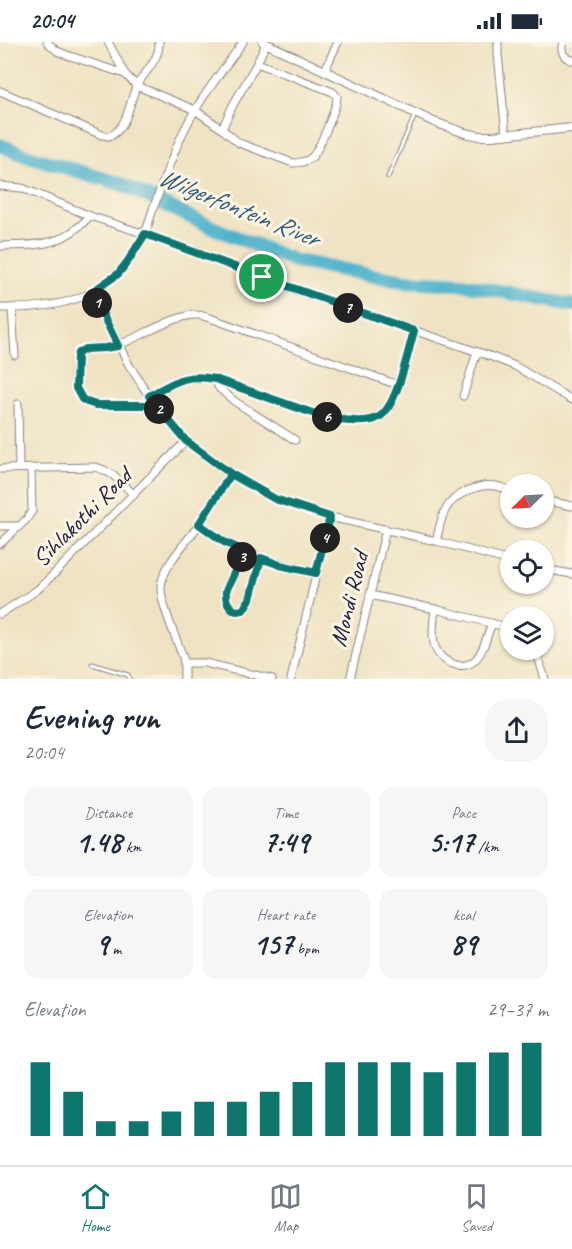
<!DOCTYPE html>
<meta charset="utf-8">
<style>
body{margin:0;font-family:Caveat,sans-serif;background:#f6f6f7;color:#1f2937;height:100vh;display:flex;flex-direction:column;font-size:22px;white-space:nowrap}
*{box-sizing:border-box;margin:0}
p{font-size:20px;color:#747a83}
.icon{flex:none;width:33px;height:33px;fill:none;stroke:currentColor;stroke-width:2;stroke-linecap:round;stroke-linejoin:round}
.map{position:relative;height:637px;overflow:hidden}
.sheet{display:flex;flex-direction:column;background:#fff;flex:1}
.sheet>*{flex:none}
.needle{width:39px;rotate:246deg}
.fabs{position:absolute;left:500px;top:432px;display:grid;gap:12px}
.fabs a{display:grid;place-items:center;width:54px;height:54px;border-radius:50%;background:#fff;box-shadow:0 2px 4px #0004;font-size:30px}
.pin{position:absolute;display:grid;place-items:center;width:51px;height:51px;color:#fff;margin:-26px;border:3px solid #fff;border-radius:50%;box-shadow:0 2px 6px #0007}
.km{position:absolute;width:30px;height:30px;margin:-15px;border-radius:50%;background:#222;color:#fff;font-size:16px;line-height:30px;text-align:center}
.round{display:grid;place-items:center;flex:none;width:63px;height:63px;border-radius:24px;background:#f6f6f7}
.summary{display:flex;align-items:center;justify-content:space-between;height:102px;padding:0 24px}
h1{font-size:33px;font-weight:700;line-height:45px}
.figures{display:grid;grid-template-columns:repeat(3,1fr);gap:9px;height:102px;padding:6px 24px}
.figures div{display:grid;align-content:center;border-radius:15px;background:#f6f6f7;text-align:center}
.figures b{font-size:30px;font-weight:700}
.figures small{font-size:16px;font-weight:400}
.figures p{font-size:16px}
.chart{height:168px;padding:12px 24px}
.chart p{display:flex;justify-content:space-between}
.chart svg{width:100%;height:108px;margin-top:6px;stroke:#0f766e;stroke-width:6}
.status{display:flex;justify-content:space-between;align-items:center;height:42px;padding:0 30px;background:#fff;direction:ltr}
.status svg{height:16px;fill:currentColor}
.menu{display:flex;justify-content:space-around;align-items:center;height:84px;border-top:2px solid #e0e1e3;background:#fff;font-size:16px;color:#747a83}
.menu a{display:grid;justify-items:center;gap:3px}
.menu .on{color:#0f766e}
.map>svg:first-child{display:block}
</style>
<div class="status"><b>20:04</b><svg viewBox="0 0 49 12"><path d="M0 12V9h3v3zM5 12V6h3v6zM10 12V3h3v9zM15 12V0h3v12zM26 1h20v11H26zM47 4h2v5h-2z"/></svg></div>
<div class="map">
<svg width="572" height="637" viewBox="0 0 572 637">
<rect width="100%" height="100%" fill="#fcf5e5"/>
<filter id="ink" filterUnits="userSpaceOnUse"><feTurbulence type="fractalNoise" baseFrequency=".0167" numOctaves="2"/><feDisplacementMap in="SourceGraphic" scale="12" xChannelSelector="R" yChannelSelector="G"/><feConvolveMatrix kernelMatrix="1 2 1 2 8 2 1 2 1" color-interpolation-filters="sRGB"/></filter>
<filter id="wash" filterUnits="userSpaceOnUse"><feTurbulence type="fractalNoise" baseFrequency=".008" numOctaves="4" result="noise"/><feDisplacementMap in="SourceGraphic" scale="24" xChannelSelector="R" yChannelSelector="G"/><feGaussianBlur stdDeviation="1.35" result="paint"/><feColorMatrix in="noise" values="0 0 0 0 0 0 0 0 0 0 0 0 0 0 0 0 0 1.4 0 .05"/><feComposite in="paint" operator="in"/></filter>
<g filter="url(#wash)">
<rect width="100%" height="100%" fill="#efe3c3"/>
<g fill="none" stroke-linecap="round" stroke-linejoin="round">
<path stroke="#4db2cb" stroke-width="14" d="M0,103L25,113L121,142L209,184L295,219L403,239L463,242L572,263"/>
</g>
</g>
<g filter="url(#ink)">
<g fill="none" stroke-linecap="round" stroke-linejoin="round">
<g stroke="#88827f" stroke-width="5">
<g id="service">
<path d="M388,135L415,73"/>
<path d="M92,622L128,633L130,637"/>
</g>
</g>
<g stroke="#88827f" stroke-width="9">
<g id="minor">
<path d="M47,0L57,9L64,12L125,32"/>
<path d="M108,0L125,32L137,44L195,68L222,87L239,101L293,121C300,121 306,120 312,115C319,108 337,65 337,55L333,50L257,21L266,2"/>
<path d="M498,0V12L506,93"/>
<path d="M563,0C560,8 563,16 572,18"/>
<path d="M325,28L338,0"/>
<path d="M0,49L102,93C107,94 111,95 115,91C128,81 130,59 136,45C144,30 160,18 159,0"/>
<path d="M222,87L233,63L257,21"/>
<path d="M0,144L22,146L90,174L145,192L321,257L487,313L515,324L572,358"/>
<path d="M0,204C39,203 62,205 90,174"/>
<path d="M92,250L129,323L155,363L186,399L231,432L275,457L290,462L330,475L436,499L510,519"/>
<path d="M0,266C66,267 112,256 144,193C148,185 150,176 153,167C162,143 170,119 181,95C196,61 222,30 243,0"/>
<path d="M12,266L15,313"/>
<path d="M215,337L219,346L234,359L295,398"/>
<path d="M149,354C175,340 185,332 215,337L324,375C339,378 366,382 380,375C397,365 408,308 414,289"/>
<path d="M463,354L477,310"/>
<path d="M18,362L19,426"/>
<path d="M155,363H96C91,361 86,361 82,357C72,346 75,324 78,311C90,302 105,308 118,303C139,296 176,272 197,273C201,273 206,275 210,276L398,343"/>
<path d="M0,427L94,425C111,428 122,441 134,453"/>
<path d="M543,458L572,464"/>
<path d="M199,482C236,510 271,521 316,531"/>
<path d="M0,484H19"/>
<path d="M436,499C439,489 440,477 446,467C454,452 479,441 496,444C501,445 506,447 510,448"/>
<path d="M0,502L26,478L32,469L31,426"/>
<path d="M244,509L226,549C225,560 231,571 243,568L250,557L261,516"/>
<path d="M543,527L572,532"/>
<path d="M370,553L435,567L510,586"/>
<path d="M435,567C432,590 428,615 456,623C462,624 468,624 474,619C484,610 487,593 492,581"/>
<path d="M0,572L37,548L54,532L186,399"/>
<path d="M536,608L545,637"/>
<path d="M184,621H205L272,637"/>
<path d="M184,637V621L183,615C177,599 160,560 161,545C162,525 187,499 199,483C210,466 220,449 231,432"/>
<path d="M291,637L330,475"/>
<path d="M350,637L386,487"/>
</g>
</g>
<g stroke="#88827f" stroke-width="10">
<path id="tertiary" d="M263,0L434,80L465,91L480,94H492L572,86"/>
</g>
<use href="#service" stroke="#fff" stroke-width="3"/>
<use href="#minor" stroke="#fff" stroke-width="7"/>
<use href="#tertiary" stroke="#fff" stroke-width="8"/>
</g>
</g>
<g fill="none" stroke-linecap="round" stroke-linejoin="round" filter="url(#ink)">
<g stroke="#fff" stroke-width="12">
<path id="route" d="M262,235L145,192L128,219L118,232L92,250L118,304L105,306L85,307L78,311L77,315L76,346L82,357L87,360L96,363H156L186,399L231,432L199,482L224,500L244,509L226,549C225,557 228,565 236,569L243,568L250,557L261,516L280,523L316,531L330,475L275,457L231,432L186,399L149,354C175,340 184,331 215,337L324,375C339,378 366,383 379,375C397,365 408,309 414,289L262,235"/>
</g>
<use href="#route" stroke="#0f766e" stroke-width="8"/>
</g>
<g text-anchor="middle" stroke-width="6" stroke-linejoin="round" paint-order="stroke">
<g font-size="24" fill="#22223b" stroke="#fcf5e5">
<text transform="translate(82 475) rotate(-45)" y="8">Sihlakothi Road</text>
<text transform="translate(349 557) rotate(-76)" y="8">Mondi Road</text>
</g>
<g font-size="26" font-style="italic" fill="#335c75" stroke="#fcf5e5">
<text transform="translate(239 165) rotate(22)" y="9">Wilgerfontein River</text>
</g>
</g>
</svg>
<div class="fabs">
<a><svg class="needle" viewBox="-14 -14 28 28"><path d="M0-13l5 13h-10z" fill="#e53935"/><path d="M0 13l5-13h-10z" fill="#747a83"/></svg></a>
<a><svg class="icon" aria-label="locate" viewBox="0 0 24 24"><circle cx="12" cy="12" r="6"/><path d="M12 2v4M12 18v4M2 12h4M18 12h4"/></svg></a>
<a><svg class="icon" aria-label="layers" viewBox="0 0 24 24"><path d="M12 4l9 5-9 5-9-5zM3 14l9 5 9-5"/></svg></a>
</div>
<div class="pin" style="left:262px;top:235px;background:#1e9e55"><svg class="icon" aria-label="arrive" viewBox="0 0 24 24"><path d="M6 21V4h12l-3 4 3 4H6"/></svg></div>
<b class="km" style="left:97px;top:261px">1</b>
<b class="km" style="left:159px;top:367px">2</b>
<b class="km" style="left:242px;top:515px">3</b>
<b class="km" style="left:325px;top:496px">4</b>
<b class="km" style="left:327px;top:375px">6</b>
<b class="km" style="left:348px;top:266px">7</b>
</div>
<section class="sheet">
<div class="summary"><div><h1>Evening run</h1><p>20:04</p></div><a class="round"><svg class="icon" aria-label="share" viewBox="0 0 24 24"><path d="M12 15V3M7 8l5-5 5 5M5 13v7h14v-7"/></svg></a></div>
<div class="figures">
<div><p>Distance</p><b>1.48<small> km</small></b></div>
<div><p>Time</p><b>7:49</b></div>
<div><p>Pace</p><b>5:17<small> /km</small></b></div>
</div>
<div class="figures">
<div><p>Elevation</p><b>9<small> m</small></b></div>
<div><p>Heart rate</p><b>157<small> bpm</small></b></div>
<div><p>kcal</p><b>89</b></div>
</div>
<div class="chart"><p><span>Elevation</span>29–37 m</p>
<svg viewBox="0 0 160 44" preserveAspectRatio="none"><path d="M5 44V14M15 44V26M25 44V38M35 44V38M45 44V34M55 44V30M65 44V30M75 44V26M85 44V22M95 44V14M105 44V14M115 44V14M125 44V18M135 44V14M145 44V10M155 44V6"/></svg>
</div>
</section>
<nav class="menu">
<a class="on"><svg class="icon" aria-label="home" viewBox="0 0 24 24"><path d="M3 11l9-7 9 7M6 9v11h12V9"/></svg>Home</a>
<a><svg class="icon" aria-label="map" viewBox="0 0 24 24"><path d="M3 6l6-2 6 2 6-2v14l-6 2-6-2-6 2zM9 4v14M15 6v14"/></svg>Map</a>
<a><svg class="icon" aria-label="saved" viewBox="0 0 24 24"><path d="M7 4h10v16l-5-4-5 4z"/></svg>Saved</a>
</nav>
